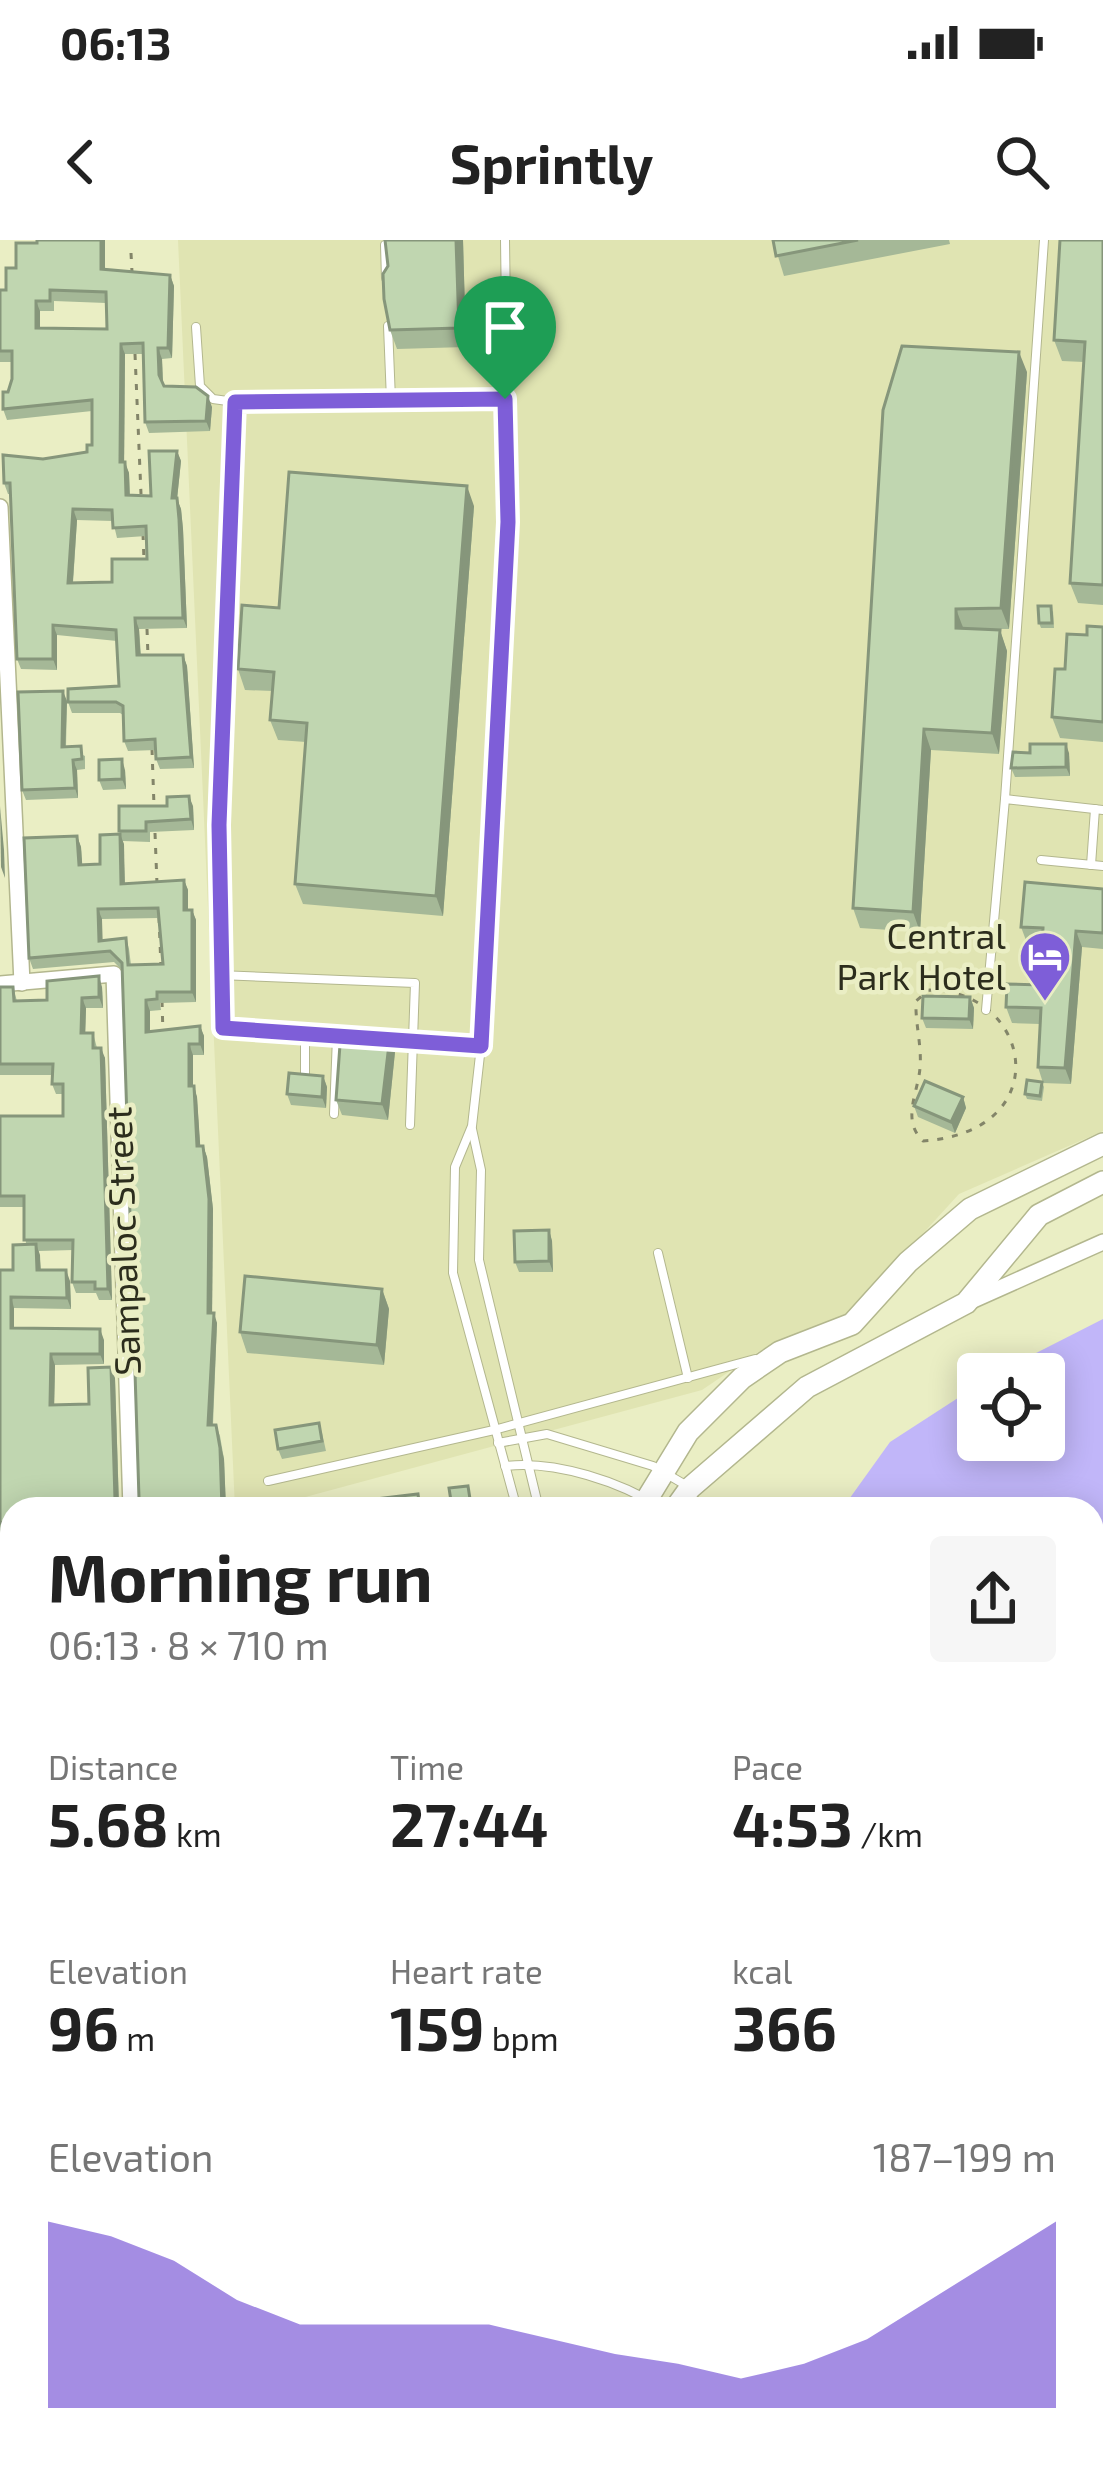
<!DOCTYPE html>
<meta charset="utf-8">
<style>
body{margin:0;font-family:"Exo 2",sans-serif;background:#f6f6f6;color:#222;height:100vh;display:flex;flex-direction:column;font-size:45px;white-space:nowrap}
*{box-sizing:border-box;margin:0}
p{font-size:39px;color:#767676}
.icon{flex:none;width:66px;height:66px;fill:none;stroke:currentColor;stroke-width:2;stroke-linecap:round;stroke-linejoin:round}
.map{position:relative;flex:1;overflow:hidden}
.side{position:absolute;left:0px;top:1257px;width:1104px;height:972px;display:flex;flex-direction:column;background:#fff;border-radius:36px 36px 0 0;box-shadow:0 6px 30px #0003}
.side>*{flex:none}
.controls{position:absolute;left:957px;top:1113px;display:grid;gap:24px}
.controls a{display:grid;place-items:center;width:108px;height:108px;border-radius:12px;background:#fff;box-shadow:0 6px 30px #0003;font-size:60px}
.pin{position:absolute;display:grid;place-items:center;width:102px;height:102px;color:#fff;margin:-123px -51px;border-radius:50% 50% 50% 0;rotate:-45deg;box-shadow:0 0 12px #0007}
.pin .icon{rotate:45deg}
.round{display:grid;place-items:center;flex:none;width:126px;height:126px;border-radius:12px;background:#f6f6f6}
.overview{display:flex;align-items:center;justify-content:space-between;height:204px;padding:0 48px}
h1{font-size:66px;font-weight:700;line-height:90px}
.stats{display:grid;grid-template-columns:repeat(3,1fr);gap:18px;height:204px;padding:12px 48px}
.stats div{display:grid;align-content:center}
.stats b{font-size:60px;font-weight:700}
.stats small{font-size:33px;font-weight:400}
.stats p{font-size:33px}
.chart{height:336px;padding:24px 48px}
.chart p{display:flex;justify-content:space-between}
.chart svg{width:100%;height:216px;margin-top:12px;fill:#7e5ed8;opacity:.7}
.status{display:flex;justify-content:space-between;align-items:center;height:84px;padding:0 60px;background:#fff;direction:ltr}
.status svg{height:33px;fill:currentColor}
header{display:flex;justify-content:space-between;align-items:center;height:156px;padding:0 48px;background:#fff;font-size:54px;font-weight:700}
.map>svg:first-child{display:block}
</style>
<div class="status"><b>06:13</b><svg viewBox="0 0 49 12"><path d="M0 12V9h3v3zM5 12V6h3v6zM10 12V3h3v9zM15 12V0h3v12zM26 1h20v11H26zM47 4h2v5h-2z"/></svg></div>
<header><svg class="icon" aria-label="back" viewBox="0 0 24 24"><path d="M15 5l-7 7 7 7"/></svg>Sprintly<svg class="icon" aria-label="search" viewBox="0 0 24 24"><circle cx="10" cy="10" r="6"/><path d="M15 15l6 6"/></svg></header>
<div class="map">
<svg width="1103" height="2229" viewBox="0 0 1103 2229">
<rect width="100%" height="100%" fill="#eaeec4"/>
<path fill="#e0e4b2" d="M178,0H1103V891L959,954L843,1081L758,1112L702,1150L261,1269H235Z"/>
<g fill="#c1b6f9">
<path d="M1103,1079V1580L1092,1583V1269H842L890,1202L978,1145V1200H1044V1134H995Z"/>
<path d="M0,2132H12V2217H196L197,2229H0Z"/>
</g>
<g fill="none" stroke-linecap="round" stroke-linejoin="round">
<g stroke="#b3b78e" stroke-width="10">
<g id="service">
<path d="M505,0L509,282L481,806L472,886L455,927L453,1033L517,1269"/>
<path d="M385,5L386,38"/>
<path d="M388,86L391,160"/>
<path d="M196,87L200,146L213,159L235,162"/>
<path d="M1005,559L1044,0"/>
<path d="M1041,620L1103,626"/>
<path d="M1091,625L1095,569"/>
<path d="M219,735L415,743L410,885"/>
<path d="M986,770L1005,559L1103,570"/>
<path d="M350,798L220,785L219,585L235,162L505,159"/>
<path d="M382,801L481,806"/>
<path d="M305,836V795"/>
<path d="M334,874L337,797"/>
<path d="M472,889L481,930L479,1020L539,1269"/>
<path d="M658,1013L688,1138"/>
<path d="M498,1203L547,1194L653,1226L689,1247"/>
<path d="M505,1226C555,1220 622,1242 663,1269"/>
<path d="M268,1241L494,1190L755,1119"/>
</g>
</g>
<g stroke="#b3b78e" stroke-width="18">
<g id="minor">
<path d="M0,267L22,743"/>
<path d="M0,744L114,734L131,1269"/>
<path d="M969,1062L1103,1002"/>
<path d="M0,1517L10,1516"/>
<path d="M0,1816L4,1851"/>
<path d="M0,2043L12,2042"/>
<path d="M296,2217L313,2229"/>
<path d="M623,2229L624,2217"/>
</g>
</g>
<g stroke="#b3b78e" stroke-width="21">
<path id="tertiary" d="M186,2217L187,2229"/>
</g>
<g stroke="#b3b78e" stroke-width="24">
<g id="secondary">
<path d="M641,1269L688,1192L742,1138L780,1112L852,1084L908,1022L970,969L1103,904"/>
<path d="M675,1269L690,1248L807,1147L966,1063L1039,975L1103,942"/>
<path d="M0,2084H12"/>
<path d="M0,2111L12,2110"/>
</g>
</g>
<g stroke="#838569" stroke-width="3" stroke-dasharray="6 9" stroke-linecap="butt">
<path d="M131,13L132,32"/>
<path d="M135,114L141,254"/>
<path d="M143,294L144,320"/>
<path d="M147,389L148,416"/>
<path d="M152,509L154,566"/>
<path d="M155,593L157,644"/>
<path d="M159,677L161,728"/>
<path d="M929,750C1033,750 1058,892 923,901C901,880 918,853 920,828C922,806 915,783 916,761Z"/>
<path d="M162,761L163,794"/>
</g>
<use href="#service" stroke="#fff" stroke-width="8"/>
<use href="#minor" stroke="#fff" stroke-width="15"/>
<use href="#tertiary" stroke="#fff" stroke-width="18"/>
<use href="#secondary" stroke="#fff" stroke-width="21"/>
</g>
<g fill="#a5b897" fill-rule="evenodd">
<path d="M105,0V29L170,35L174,46L172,118L162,119L163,143L164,146L212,167L210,191L149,193L145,182L143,114H125L124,222L129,233L130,255L151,256L177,211L181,221L177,259L181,269L183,289L187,388L139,389L141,415H183L187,426L194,528L160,529L156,519V510L128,511L124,501L123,475L120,473H72L68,462L119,446L117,401L57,395V430L21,429L17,419L10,254H8L4,243L43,219L87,212L92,205V171L7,180L3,169L12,139V122H0V50H6L16,28ZM54,61L106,63L107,89L40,88V71H54ZM77,280L113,281L117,298L146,296L147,319L112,342L73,343Z"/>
<path d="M385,0H463L466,107L397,109L390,90L388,26Z"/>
<path d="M773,0H949L950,4L784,36Z"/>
<path d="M1103,0V365L1078,363L1070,343L1084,122L1062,121L1054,100Z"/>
<path d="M1027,132L1009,389H979L1000,390L1007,411L999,514L931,510L920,692L860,688L853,668Z"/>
<path d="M474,266L443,676L303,664L295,644L306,502L278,500L270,480L273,451L245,450L238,429L279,368Z"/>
<path d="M1053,371L1054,388H1041L1039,383Z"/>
<path d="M1103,387V502L1060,498L1052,477L1065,429L1087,395Z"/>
<path d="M67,461L66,507L85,516V529L77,530L78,558L26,560L22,550Z"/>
<path d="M1030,513H1069L1070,536L1015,537L1011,528Z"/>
<path d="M125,530L126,549L103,550L99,540Z"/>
<path d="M193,566L194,590L150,592V602L123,601L125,643L184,640L188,650V670H192L196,680V762L160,763L161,770L150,771V791L200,786L204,796V815H193V846L197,857L200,906H203L207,917L213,969L212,1073L217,1083L213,1185H216L220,1196L224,1219L226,1269H132L139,1258L122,730L114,722L33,729L29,718L77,596L81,607L82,624H100L120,594L119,591ZM159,678L163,724L131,725L129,709L126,698L102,701V679Z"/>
<path d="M1103,649V709L1082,707L1071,844L1043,843L1038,827L1040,784L1012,783L1006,767L1041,745L1043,704L1027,703L1021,687Z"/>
<path d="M0,747H13L17,761L47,760L102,747L103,768H86L85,793H93L97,808L105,818L112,1060H99L96,1053H76L72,1042L73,1010L39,1011L41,1030L70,1041L71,1069L14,1068V1088L104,1100V1124L55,1125L54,1164H89L115,1138L119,1265L12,1269V1293H0V1030H13L26,1004L24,967H0V876H63V854H56L52,844V835H0Z"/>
<path d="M970,757L974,768L973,789L926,788L922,778Z"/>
<path d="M395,812L388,880L342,875L336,860Z"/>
<path d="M323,836L327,847L326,868L291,865L287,854Z"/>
<path d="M1042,842L1044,847L1042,861L1027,859L1025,854Z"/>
<path d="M963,857L966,868L955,893L918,877L914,866Z"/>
<path d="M549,990L552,1001L553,1032H519L515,1022Z"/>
<path d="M382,1049L389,1069L384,1125L247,1113L240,1092Z"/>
<path d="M322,1193L326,1211L282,1219L278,1209Z"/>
<path d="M468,1246L472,1264L453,1266L451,1261Z"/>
<path d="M0,1297V1309H12V1504L0,1505Z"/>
<path d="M0,1526H12V1601L0,1602Z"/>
<path d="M0,1645H12V1796L9,1788L6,1756H0V1727H11V1705L6,1695L5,1680H0Z"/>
<path d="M12,1845V1924L0,1923V1859Z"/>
<path d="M0,1936H12V2025L0,2026Z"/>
<path d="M679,2217H717V2223L681,2224Z"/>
</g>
<g fill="#86967b">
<path d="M101,0H105V39L101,29Z"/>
<path d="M456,0H463L466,107L459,88Z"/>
<path d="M170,35L174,46L172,118L168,108Z"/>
<path d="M36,61L40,71V99L36,88Z"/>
<path d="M121,104L125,114L124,233L120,222Z"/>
<path d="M158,108L162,119L163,145L159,135Z"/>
<path d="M1019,112L1027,132L1009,389L1001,368Z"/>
<path d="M208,156L212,167L210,191L206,181Z"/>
<path d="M177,211L181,221L177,259L181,269L183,289L187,388L183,378L172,258Z"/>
<path d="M125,222L129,233L130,266L126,255Z"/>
<path d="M467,246L474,266L443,676L436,656Z"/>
<path d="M73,269L77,280L72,354L68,343Z"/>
<path d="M956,369L964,390L956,388Z"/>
<path d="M135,378L139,389L141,426L137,415Z"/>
<path d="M53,385L57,395V430L53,419Z"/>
<path d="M1000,390L1007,411L999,514L992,493Z"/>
<path d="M183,415L187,426L194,528L191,517Z"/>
<path d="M63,451L67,461L65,517L62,507Z"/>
<path d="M924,489L931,510L920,692L913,672Z"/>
<path d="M1066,504L1069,513L1070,536L1066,527Z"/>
<path d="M122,519L125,530L126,549L122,539Z"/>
<path d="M73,520L77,530L78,558L75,548Z"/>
<path d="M189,556L193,566L194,590L191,579Z"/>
<path d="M0,566L4,610L5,638L1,627Z"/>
<path d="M120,594L124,604L125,654L121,644Z"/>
<path d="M77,596L81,607L83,635L79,625Z"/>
<path d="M184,640L188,650V680L184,670Z"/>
<path d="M98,669L102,679L103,712L99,701Z"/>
<path d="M192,670L196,680V762L192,752Z"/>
<path d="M1076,691L1082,707L1071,844L1065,828Z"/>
<path d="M99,736L102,747L103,768L99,757Z"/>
<path d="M970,757L974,768L973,789L969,779Z"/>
<path d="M82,758L86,768L85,803L81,793Z"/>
<path d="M146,760L150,771V802L146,792Z"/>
<path d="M200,786L204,796V815L200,804Z"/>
<path d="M390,796L395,812L388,880L382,864Z"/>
<path d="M189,804L193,815V857L189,846Z"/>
<path d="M101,808L105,818L112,1060L108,1049Z"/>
<path d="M323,836L327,847L326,868L322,857Z"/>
<path d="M194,846L197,857L201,917L197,906Z"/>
<path d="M963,857L966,868L955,893L951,882Z"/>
<path d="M203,906L207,917L213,969L212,1083L208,1073Z"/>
<path d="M549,990L552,1001L553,1032L549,1021Z"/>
<path d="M36,1004L40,1015L41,1041L37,1030Z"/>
<path d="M66,1030L70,1041L71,1069L67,1058Z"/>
<path d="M382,1049L389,1069L384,1125L377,1105Z"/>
<path d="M11,1057L14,1068V1099L11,1088Z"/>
<path d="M214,1073L217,1083L212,1196L208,1185Z"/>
<path d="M100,1089L104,1100V1124L100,1114Z"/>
<path d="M51,1114L55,1125L54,1175L50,1165Z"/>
<path d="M111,1127L115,1138L119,1269L115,1259Z"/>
<path d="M216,1185L224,1219L226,1269H222Z"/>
</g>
<g fill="#c0d6b0" stroke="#86967b" stroke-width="3" fill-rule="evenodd">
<path d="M37,0H101V29L170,35L168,108H158L159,135L164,146L196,147L208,156L206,181L145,182L143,103L121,104L120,222H125L126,255L151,256L149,211H177L172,258H177L179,279L183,378H135L137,415H183L191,517L156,519L155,499L124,501L123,466L116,462H68V449L119,446L116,390L53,385V419H17L10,243H4L3,215L43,219L87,212V205H92V160L3,169V152H8L12,139V111H0V50H6V28H16V3H37ZM50,50L106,52L107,89L36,88V61H50ZM73,269L112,270L113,288L146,286L147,319H112V342L68,343Z"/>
<path d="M385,0H456L459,88L390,90L384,59L383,34L388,26Z"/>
<path d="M773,0H858L776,16Z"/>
<path d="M1060,0H1103V345L1070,343L1085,102L1054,100Z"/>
<path d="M902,106L1019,112L1001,368L956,369V388L1000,390L992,493L924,489L913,672L853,668L883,170Z"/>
<path d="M289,232L467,246L436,656L295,644L307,483L270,480L274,432L238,429L242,365L279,368Z"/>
<path d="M1038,366H1051L1052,383H1039Z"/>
<path d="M1087,386L1103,387V482L1052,477L1055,429H1065L1067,394L1087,395Z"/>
<path d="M63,451L62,507L81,506L82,519L73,520L75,548L22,550L18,452Z"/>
<path d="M1030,504H1066V527L1011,528L1013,512L1030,513Z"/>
<path d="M122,519V539L99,540V520Z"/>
<path d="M189,556L191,579L146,582V591H119V566H167V557Z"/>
<path d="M120,594L121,644L184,640V670H192V752H157V759L146,760V792L200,786V804H189V846H194L197,906H203L209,959L208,1073H214L208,1185H216L220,1208L222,1269H132L139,1258L122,723L110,711L29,718L24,598L77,596L79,625L100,624V595ZM158,668L163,724L128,725L126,698L99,701L98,669Z"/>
<path d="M1025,642L1103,649V693L1076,691L1065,828L1038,827L1041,768L1006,767L1007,744L1041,745L1043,688L1021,687Z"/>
<path d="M99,736V757L82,758L81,793H93V808H101L108,1049H95V1042H72L73,1000H24V956H0V876H63V844H52L53,824H0V747H13L14,761L47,760V741Z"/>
<path d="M923,756L970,757L969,779L922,778Z"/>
<path d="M341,791L390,796L382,864L336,860Z"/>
<path d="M289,833L323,836L322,857L287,854Z"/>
<path d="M1027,840L1042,842L1040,856L1025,854Z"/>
<path d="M925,841L963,857L951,882L914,866Z"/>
<path d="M549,990V1021L515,1022L514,991Z"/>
<path d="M36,1004L37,1030H66L67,1058L11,1057V1088L100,1089V1114H51L50,1165L89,1164L88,1128L111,1127L115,1259L121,1268L131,1269H12V1282L0,1283V1030H13V1005Z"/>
<path d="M245,1036L382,1049L377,1105L240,1092Z"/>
<path d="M319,1183L322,1201L278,1209L275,1190Z"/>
<path d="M468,1246L470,1259L451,1261L449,1248Z"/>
<path d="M418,1254L420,1269H376L375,1259Z"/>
<path d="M0,1309H12V1493L0,1494Z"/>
<path d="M0,1526H12V1590L0,1591Z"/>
<path d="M0,1645H12V1789L9,1788L5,1746L0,1745V1727H11V1695H6L5,1669H0Z"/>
<path d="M12,1845V1913H0V1859Z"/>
<rect x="0" y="1936" width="12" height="79"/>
<path d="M317,2217H355V2229H314L320,2225Z"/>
<path d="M389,2217H411L410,2229H389Z"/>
<path d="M522,2217H557V2219L590,2225V2229H523Z"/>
</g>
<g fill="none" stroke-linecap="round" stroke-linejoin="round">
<g stroke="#fff" stroke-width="24">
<path id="route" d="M505,159L508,282L481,806L223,788L219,585L235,162Z"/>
</g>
<use href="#route" stroke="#7e5ed8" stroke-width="15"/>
</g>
<defs>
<g id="hotel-pin" transform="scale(2.7)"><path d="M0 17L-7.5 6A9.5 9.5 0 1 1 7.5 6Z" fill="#7e5ed8" stroke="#eaeec4"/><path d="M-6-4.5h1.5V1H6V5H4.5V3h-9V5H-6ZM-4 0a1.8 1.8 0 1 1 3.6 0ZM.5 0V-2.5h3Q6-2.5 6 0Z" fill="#fff"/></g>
</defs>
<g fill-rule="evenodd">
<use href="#hotel-pin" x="1045" y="717"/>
</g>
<g text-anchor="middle" stroke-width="9" stroke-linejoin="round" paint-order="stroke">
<g font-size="36" fill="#2c2d1d" stroke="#eaeec4" text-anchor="end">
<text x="1006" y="709">Central<tspan x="1006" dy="41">Park Hotel</tspan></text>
</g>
<g font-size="36" fill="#2c2d1d" stroke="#eaeec4">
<text transform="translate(123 1001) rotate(-92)" y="13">Sampaloc Street</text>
</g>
</g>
</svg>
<div class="controls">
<a><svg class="icon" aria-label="locate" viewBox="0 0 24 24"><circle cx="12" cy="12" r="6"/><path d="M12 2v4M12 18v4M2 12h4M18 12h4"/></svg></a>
</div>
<div class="pin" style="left:505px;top:159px;background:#1e9e55"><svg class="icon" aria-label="arrive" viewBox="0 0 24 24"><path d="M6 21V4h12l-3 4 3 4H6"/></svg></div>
<section class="side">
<div class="overview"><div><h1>Morning run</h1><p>06:13 · 8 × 710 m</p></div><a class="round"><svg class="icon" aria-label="share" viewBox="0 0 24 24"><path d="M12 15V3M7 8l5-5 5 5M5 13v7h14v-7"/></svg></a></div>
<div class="stats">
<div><p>Distance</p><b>5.68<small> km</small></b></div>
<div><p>Time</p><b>27:44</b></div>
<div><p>Pace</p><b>4:53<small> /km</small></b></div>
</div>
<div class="stats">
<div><p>Elevation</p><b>96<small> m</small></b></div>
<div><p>Heart rate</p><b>159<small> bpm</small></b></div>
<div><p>kcal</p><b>366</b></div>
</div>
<div class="chart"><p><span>Elevation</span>187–199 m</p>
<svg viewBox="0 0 160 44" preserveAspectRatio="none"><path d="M0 44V6L10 9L20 14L30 22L40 27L50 27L60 27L70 27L80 30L90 33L100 35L110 38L120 35L130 30L140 22L150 14L160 6V44z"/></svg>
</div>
</section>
</div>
